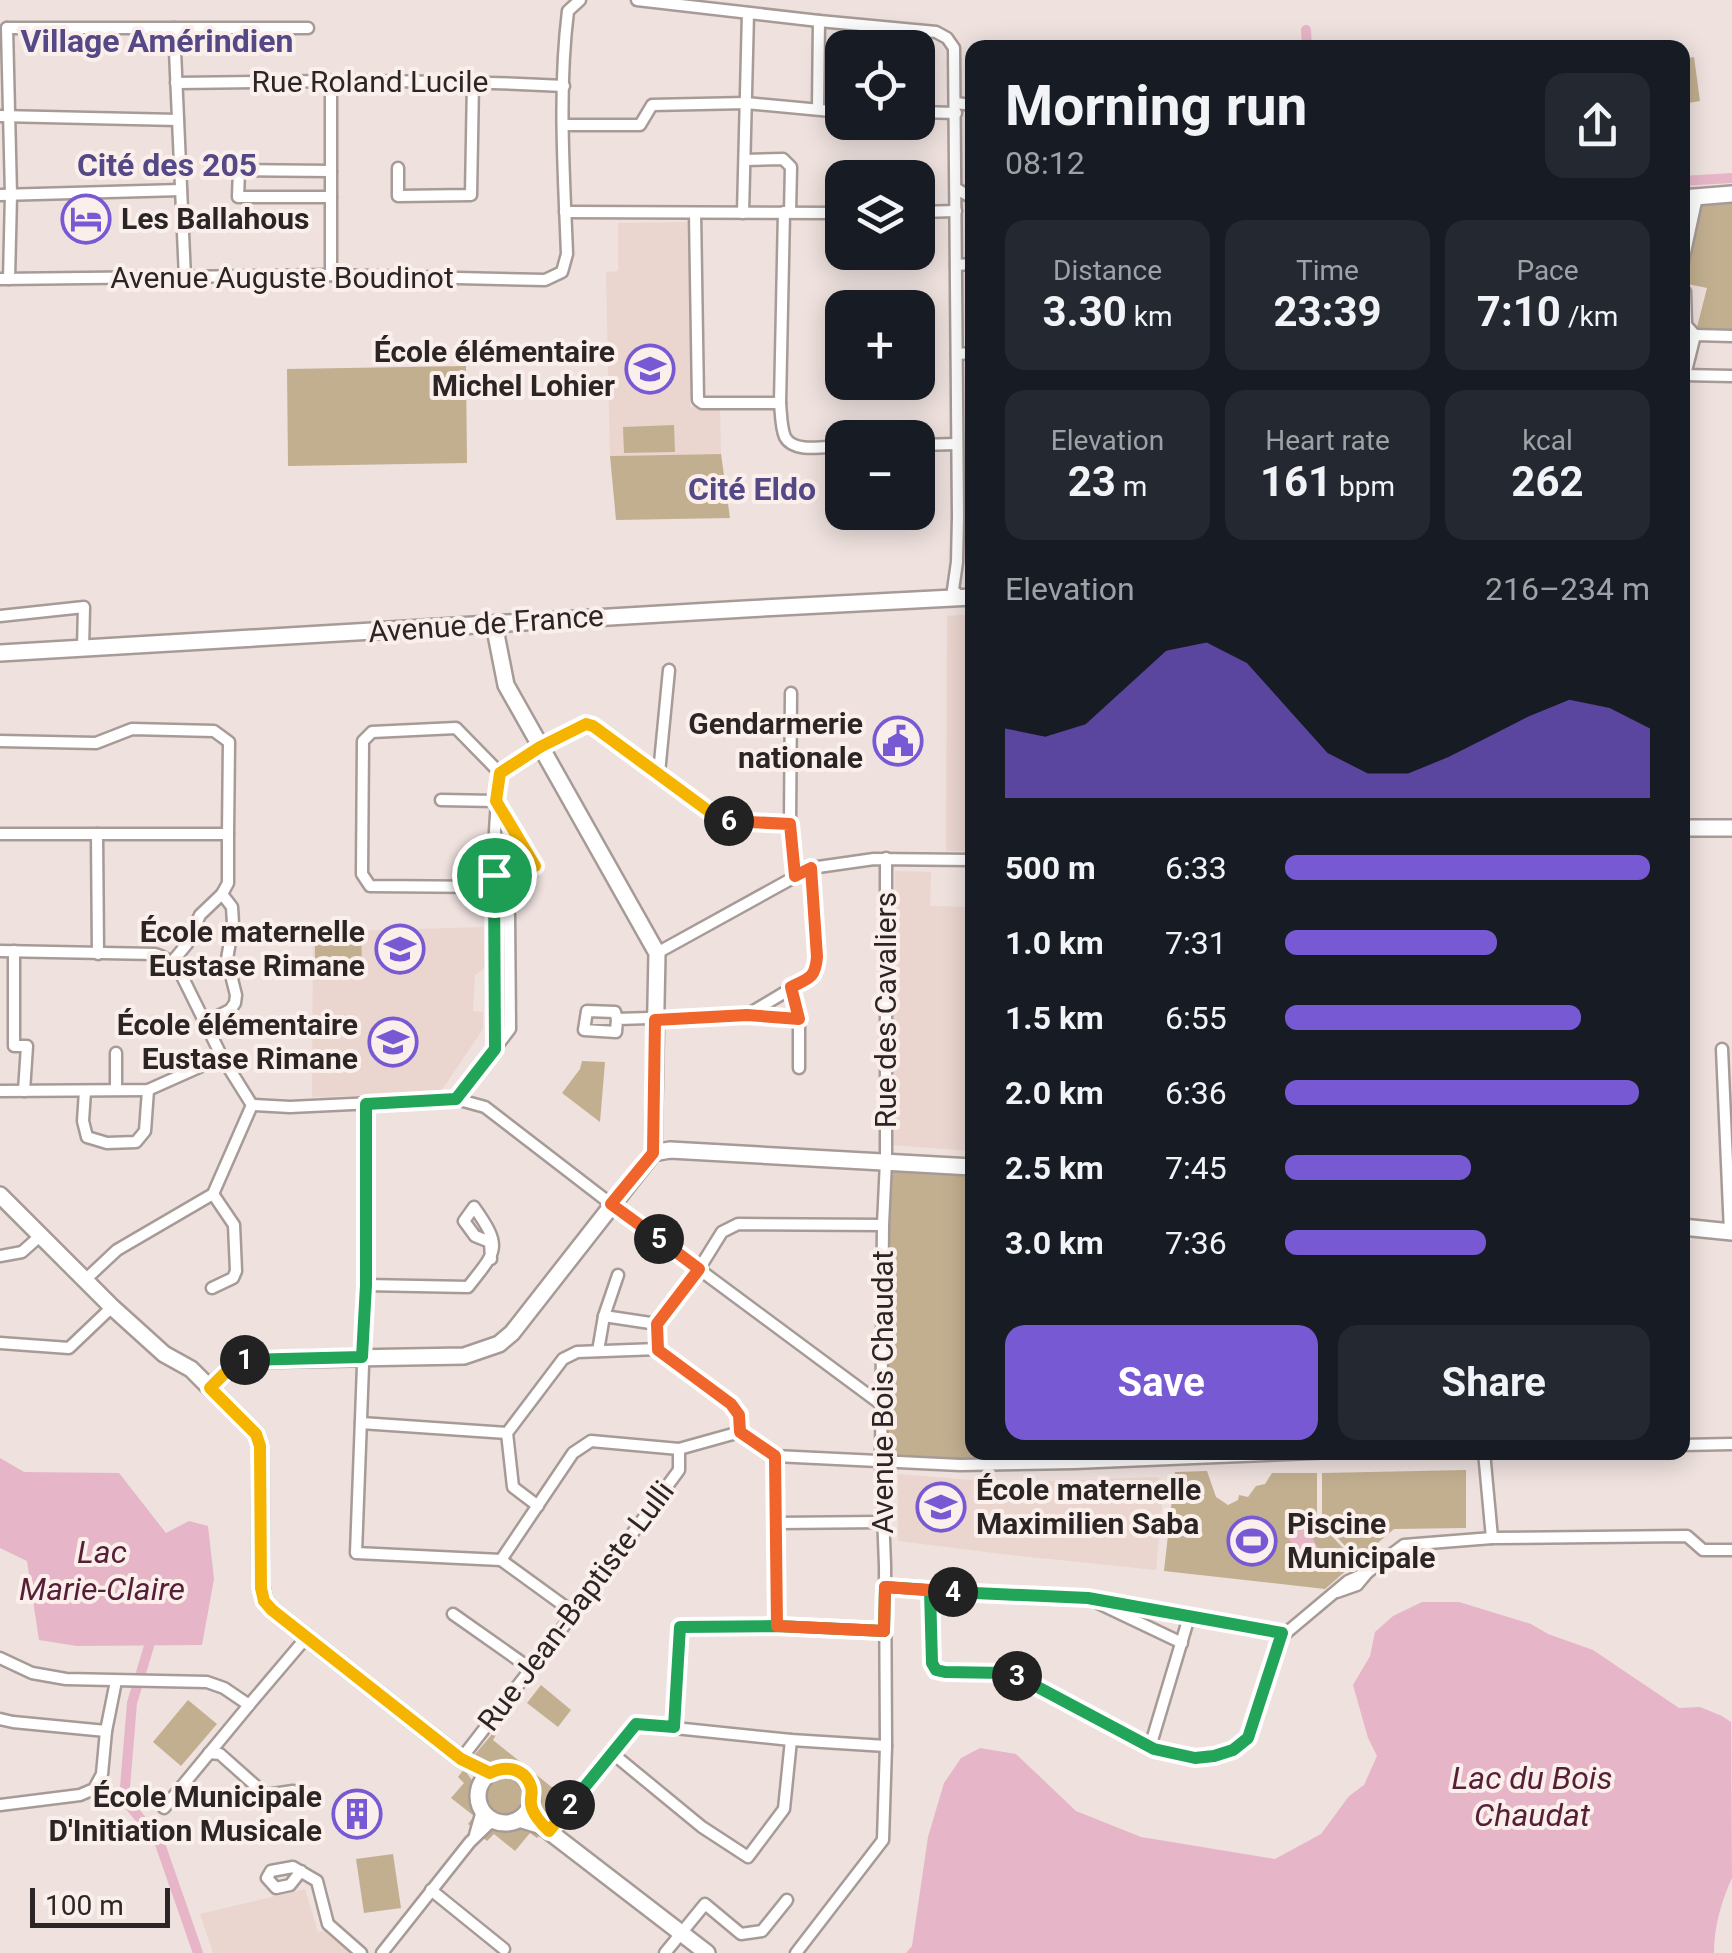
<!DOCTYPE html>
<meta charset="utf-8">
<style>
body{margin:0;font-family:Roboto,sans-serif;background:#242831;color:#f1f3f6;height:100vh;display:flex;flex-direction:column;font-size:38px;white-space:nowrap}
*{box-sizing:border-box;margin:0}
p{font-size:32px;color:#9ea1a6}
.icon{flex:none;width:55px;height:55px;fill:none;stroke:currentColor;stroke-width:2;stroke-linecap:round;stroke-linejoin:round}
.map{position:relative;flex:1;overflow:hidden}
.details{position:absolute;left:965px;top:40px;width:725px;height:1420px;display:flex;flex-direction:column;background:#171b24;border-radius:20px;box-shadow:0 5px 25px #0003}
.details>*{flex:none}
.fabs{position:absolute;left:825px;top:30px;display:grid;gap:20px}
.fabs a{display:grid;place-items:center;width:110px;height:110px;border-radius:20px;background:#171b24;box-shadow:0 5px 25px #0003;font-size:50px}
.scale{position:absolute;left:30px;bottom:25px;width:140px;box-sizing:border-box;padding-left:10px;border:5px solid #2b2625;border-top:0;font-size:28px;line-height:35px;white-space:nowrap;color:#2b2625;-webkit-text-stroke:8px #fbefeb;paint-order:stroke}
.pin{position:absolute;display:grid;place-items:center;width:85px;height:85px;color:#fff;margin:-42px;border:5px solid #fff;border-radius:50%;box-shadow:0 2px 10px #0007}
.km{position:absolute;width:50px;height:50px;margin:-25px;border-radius:50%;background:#222;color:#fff;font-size:28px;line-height:50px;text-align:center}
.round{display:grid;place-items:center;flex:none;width:105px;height:105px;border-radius:20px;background:#242831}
.head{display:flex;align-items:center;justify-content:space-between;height:170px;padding:0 40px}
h1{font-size:55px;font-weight:700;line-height:75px}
.figures{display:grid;grid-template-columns:repeat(3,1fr);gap:15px;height:170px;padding:10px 40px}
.figures div{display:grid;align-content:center;border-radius:20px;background:#242831;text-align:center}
.figures b{font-size:42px;font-weight:700}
.figures small{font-size:28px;font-weight:400}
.figures p{font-size:28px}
.chart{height:280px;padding:20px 40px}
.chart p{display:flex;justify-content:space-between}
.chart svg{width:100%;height:180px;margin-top:10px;fill:#7759d3;opacity:.7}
.cta{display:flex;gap:20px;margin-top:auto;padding:20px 40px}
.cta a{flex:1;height:115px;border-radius:20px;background:#7759d3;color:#fff;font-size:40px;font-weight:700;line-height:115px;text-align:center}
.cta a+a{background:#242831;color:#f1f3f6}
ul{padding:0 40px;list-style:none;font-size:32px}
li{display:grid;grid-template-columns:160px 120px 1fr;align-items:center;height:75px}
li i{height:25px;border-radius:12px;background:#7759d3}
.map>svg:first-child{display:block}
</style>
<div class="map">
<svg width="1732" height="1953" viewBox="0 0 1732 1953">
<rect width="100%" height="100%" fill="#eee1de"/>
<g fill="#ead5cf">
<path d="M692,222L693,330L690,407L720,409L721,454L610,456L606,272L618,271V223Z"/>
<path d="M972,614V851H946L947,616Z"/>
<path d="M895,871L931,872L930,906L972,907V1151L891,1145Z"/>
<path d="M487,927L486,967L475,975L473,1011L483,1012V1029L439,1094L312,1097L313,932Z"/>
<path d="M898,1474L1009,1483L1157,1477L1164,1484L1156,1570L1002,1554L898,1541Z"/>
<path d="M305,1889L318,1932L330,1930L359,1953H213L200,1914Z"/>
</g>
<g fill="#c2af90">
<path d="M1694,57L1700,101L1683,104V59Z"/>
<path d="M1732,194V335H1695L1707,288L1683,283V266L1697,197Z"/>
<path d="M466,366L467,463L288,466L287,369Z"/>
<path d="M674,425L675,452L624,453L623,427Z"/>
<path d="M721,454L730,518L616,520L610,456Z"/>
<path d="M361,932L362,964L315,965V933Z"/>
<path d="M582,1061L605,1062L600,1122L562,1093L580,1069Z"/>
<path d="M886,1161L972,1167V1452L1075,1453L1074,1463L881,1462Z"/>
<path d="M1466,1470V1528L1394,1529L1358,1560L1322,1521V1473Z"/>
<path d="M1207,1471L1216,1497L1228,1505L1238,1500L1239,1495L1248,1497L1256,1486L1265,1484L1272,1473H1317V1520L1356,1562L1325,1589L1164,1571L1175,1472Z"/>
<path d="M541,1685L571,1710L558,1727L527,1703Z"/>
<path d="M188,1700L217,1724L181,1766L153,1742Z"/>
<path d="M493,1733L496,1735L493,1740L559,1793L563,1789L572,1797L548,1826C531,1812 538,1807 536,1790C532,1765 509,1764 491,1770L471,1759Z"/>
<path d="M464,1769L476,1786L474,1801L477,1811L475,1830L468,1824L474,1816L451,1798L464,1783L458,1777Z"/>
<circle cx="505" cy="1797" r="18"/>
<path d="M520,1823L542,1833L537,1838L530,1833L515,1851L494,1834L487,1841L482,1837L494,1825L510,1828Z"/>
<path d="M393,1854L401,1908L364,1913L356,1859Z"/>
</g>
<g fill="#e6b6c8">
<path d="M0,1458L24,1472L119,1473L166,1533L189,1521L208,1526L214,1579L202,1645L77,1646L39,1640L27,1561L0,1548Z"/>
<path d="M1306,1527L1322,1555L1305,1566L1288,1537Z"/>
<path d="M1422,1602H1459L1531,1624L1548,1634L1593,1650L1679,1708L1700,1707L1722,1716L1731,1722L1732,1878C1721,1902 1714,1927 1714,1953H906L912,1946L928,1837L944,1783L961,1758L980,1748L1016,1754L1076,1811L1141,1837L1275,1859L1321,1834L1349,1796L1364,1785L1377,1756L1368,1738L1353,1685L1370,1656L1375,1632L1393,1616Z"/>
</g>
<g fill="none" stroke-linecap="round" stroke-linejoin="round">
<g stroke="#e6b6c8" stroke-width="10">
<path d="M1306,30L1307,48"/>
<path d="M1682,181L1732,178"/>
<path d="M149,1646L132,1703L124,1799L159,1841L198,1953"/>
</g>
<g stroke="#a79b97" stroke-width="15">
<g id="street">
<path d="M637,0L819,21L936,32L947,38L954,48L958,517L957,562L953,590L961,597"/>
<path d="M7,28H308"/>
<path d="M7,28L11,195L9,279"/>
<path d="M174,28L185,278"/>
<path d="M331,81V275"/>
<path d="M176,83C305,81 435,79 564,86"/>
<path d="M956,103L972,105"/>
<path d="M818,109L819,21"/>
<path d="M918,112L956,113"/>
<path d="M0,116L178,120"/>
<path d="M564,125H640L652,105L746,103L842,112"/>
<path d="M745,160L783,159L791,167L790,212"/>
<path d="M398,168V196L471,195L473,82"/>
<path d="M957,189L972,198"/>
<path d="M0,195L181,190"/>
<path d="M331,197H238L239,170L331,171"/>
<path d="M565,212L842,213"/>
<path d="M784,212L780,403C781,413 781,428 785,437C794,454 827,446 842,446"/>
<path d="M918,212L956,211"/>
<path d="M695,213L698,400L702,403H780"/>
<path d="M743,213L748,13"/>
<path d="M956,265L972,264"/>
<path d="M1682,266L1697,197"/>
<path d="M0,279L331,275L545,280L562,272L567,254C564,174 558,91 568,11L580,0"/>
<path d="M1682,290L1685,292L1686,325L1695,335"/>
<path d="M957,354L972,353"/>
<path d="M1682,375L1732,376"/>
<path d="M1685,375L1695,335L1732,336"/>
<path d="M918,445L957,444"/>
<path d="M0,616L84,607L83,648"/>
<path d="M791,693L790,824L795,876"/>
<path d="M0,741L96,743L132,729L214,731L229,742L228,834"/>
<path d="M659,773L669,670"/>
<path d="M441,800L496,801L501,807L535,866L495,875"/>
<path d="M0,834H228V883L222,894"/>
<path d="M97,834L98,954"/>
<path d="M494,887L370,886L362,874L363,741L372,732L456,728L500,773"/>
<path d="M0,951L155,954C166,957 172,963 180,972L222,1057L252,1105L213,1194L117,1250L85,1280"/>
<path d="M14,951V1046H27L24,1091"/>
<path d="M657,953L811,868L874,859L972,860"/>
<path d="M172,962L187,944L200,915L222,894L232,907L233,924L227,959L236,995L235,1003L230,1010L204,1023"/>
<path d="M748,1015L799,1019L791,987"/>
<path d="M617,1019L616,1032L584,1030L587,1011L615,1012L617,1019L747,1015L812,976L816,971L817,957L811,868"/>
<path d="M799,1019V1068"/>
<path d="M495,1049C494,958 489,864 500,773L541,747L588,724L659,773L721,820L790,824"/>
<path d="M1722,1049L1730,1232"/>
<path d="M116,1089V1053"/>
<path d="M0,1091L148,1090L222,1057"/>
<path d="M85,1091L83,1121L87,1137L107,1143L136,1142L145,1131L148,1090"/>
<path d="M456,1099L485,1107L611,1204L882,1405"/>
<path d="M366,1104V1285L356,1553L501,1560L573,1453L591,1441L679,1449L740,1432L775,1456L960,1465L1074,1463L1334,1452"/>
<path d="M252,1105L290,1107L456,1099L510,1029L509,915L494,899"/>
<path d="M0,1256L22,1252L40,1236"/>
<path d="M366,1285L468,1287C497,1250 503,1248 474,1207L464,1221L475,1236L490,1242L491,1259"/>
<path d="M212,1288L233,1278L236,1271L234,1225L213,1194"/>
<path d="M604,1316L618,1275"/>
<path d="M0,1343L69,1348L112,1307"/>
<path d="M658,1349L657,1324L699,1269L722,1232L738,1224L883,1225"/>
<path d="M598,1351L604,1316L657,1324"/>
<path d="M361,1423L507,1433"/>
<path d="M1682,1445L1732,1444"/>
<path d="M1484,1452L1492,1538"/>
<path d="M775,1456L777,1626"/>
<path d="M538,1506L513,1487L507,1433L563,1359L577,1352L658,1349L731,1404L739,1415L740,1432"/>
<path d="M776,1523L883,1522"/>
<path d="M501,1560L574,1613"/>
<path d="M885,1587L1088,1598L1286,1633L1348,1581L1368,1572L1404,1545L1492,1538L1687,1536L1703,1550H1732"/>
<path d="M930,1591L932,1663L938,1671L1011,1673L1153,1749L1177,1755L1203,1758L1233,1750L1248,1737L1282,1633"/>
<path d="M1337,1592L1357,1585L1367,1573"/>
<path d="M1098,1603L1182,1643"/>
<path d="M453,1614L531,1669"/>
<path d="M0,1658L32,1673L66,1679L207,1682L224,1688L249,1705L305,1639"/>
<path d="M0,1719L13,1722L106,1731"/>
<path d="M674,1727L679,1627L777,1626L884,1631"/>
<path d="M1150,1747L1189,1617"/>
<path d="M209,1753L220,1754L266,1795L293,1791"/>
<path d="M612,1753L702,1827L748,1857L784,1809L791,1740"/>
<path d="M461,1759L574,1613L679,1470V1449"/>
<path d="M0,1805L80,1795L94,1789L102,1774L106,1731L116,1681"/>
<path d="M164,1808L249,1705"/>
<path d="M549,1831L636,1724L791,1740L886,1746"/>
<path d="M475,1835L482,1811"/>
<path d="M301,1871L290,1885L276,1888L267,1878L271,1871L293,1867L317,1881L328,1924L361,1953"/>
<path d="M431,1890L504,1949"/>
<path d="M382,1953L470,1842L493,1820"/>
<path d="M665,1953L705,1904L741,1934L762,1931L787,1900"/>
<path d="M796,1953L883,1840L886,1746L885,1565L881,1462L883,1225L886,1161V858"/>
</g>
</g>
<g stroke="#a79b97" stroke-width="20">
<g id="secondary">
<path d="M1682,198L1732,194"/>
<path d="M0,653L745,609L972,597"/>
<path d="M1682,828H1732"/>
<path d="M653,1153L670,1150L972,1167"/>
<path d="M0,1195L112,1307L164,1354L191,1369L256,1434L260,1446L261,1587L264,1601L272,1610L461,1759L490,1773"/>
<path d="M1682,1227L1732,1232"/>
<path d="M210,1388L234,1364L246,1360L464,1356L499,1344L512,1333L653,1153L657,953L506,685L494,624"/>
<circle cx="505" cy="1796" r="27"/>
<path d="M519,1819L542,1826L707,1953"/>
</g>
</g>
<use href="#street" stroke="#fff" stroke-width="10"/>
<use href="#secondary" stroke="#fff" stroke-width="15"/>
</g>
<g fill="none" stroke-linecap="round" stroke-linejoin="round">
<g stroke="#fff" stroke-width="20">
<path id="split-1" d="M245,1360L362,1357L366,1285V1104L456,1099L495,1049L494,875"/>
</g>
<g stroke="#fff" stroke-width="20">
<path id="split-2" d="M245,1360L234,1364L210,1388L256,1434L260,1446L261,1588L264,1601L272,1610L461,1759L490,1773C506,1765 525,1768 531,1787C533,1793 530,1798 531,1804C532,1813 542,1825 549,1831L570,1805"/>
</g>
<g stroke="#fff" stroke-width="20">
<path id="split-3" d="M570,1805L636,1724L674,1727L680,1627L777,1626L884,1631L885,1587L930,1590L932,1663L936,1670L945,1672L1004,1673L1017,1676"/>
</g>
<g stroke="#fff" stroke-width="20">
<path id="split-4" d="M953,1592L1088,1598L1282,1633L1248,1738L1233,1750L1214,1756L1195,1758L1154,1749L1017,1676"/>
</g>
<g stroke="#fff" stroke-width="20">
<path id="split-5" d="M659,1239L699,1269L657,1324L658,1350L731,1404L739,1415L740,1432L775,1456L777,1626L884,1631L885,1587L953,1592"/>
</g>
<g stroke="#fff" stroke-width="20">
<path id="split-6" d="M659,1239L611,1204L653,1153L655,1020L747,1015L799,1019L791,987C809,978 815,979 817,957L811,868L795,876L790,824L729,821"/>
</g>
<g stroke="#fff" stroke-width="20">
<path id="split-7" d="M494,875L535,866L496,801L500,773L540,747L586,724L593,726L718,818L729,821"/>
</g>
<use href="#split-1" stroke="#22a559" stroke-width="12"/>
<use href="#split-2" stroke="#f5b400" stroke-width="12"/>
<use href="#split-3" stroke="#22a559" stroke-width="12"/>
<use href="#split-4" stroke="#22a559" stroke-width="12"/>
<use href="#split-5" stroke="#f0652b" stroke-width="12"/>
<use href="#split-6" stroke="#f0652b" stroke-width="12"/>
<use href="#split-7" stroke="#f5b400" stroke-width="12"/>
</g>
<defs>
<g id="hotel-ring" transform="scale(2.5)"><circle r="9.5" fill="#fbefeb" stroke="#7759d3" stroke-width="1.5"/><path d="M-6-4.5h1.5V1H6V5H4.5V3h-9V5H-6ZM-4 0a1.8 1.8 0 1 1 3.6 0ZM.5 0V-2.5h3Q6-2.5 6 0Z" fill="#7759d3"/></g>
<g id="school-ring" transform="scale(2.5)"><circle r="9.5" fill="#fbefeb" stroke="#7759d3" stroke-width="1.5"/><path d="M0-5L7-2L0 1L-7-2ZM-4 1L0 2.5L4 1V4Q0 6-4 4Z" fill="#7759d3"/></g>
<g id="civic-ring" transform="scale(2.5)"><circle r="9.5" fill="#fbefeb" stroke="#7759d3" stroke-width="1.5"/><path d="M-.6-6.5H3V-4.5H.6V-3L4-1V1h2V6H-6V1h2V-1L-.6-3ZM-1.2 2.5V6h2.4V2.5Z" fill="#7759d3"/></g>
<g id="stadium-ring" transform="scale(2.5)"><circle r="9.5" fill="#fbefeb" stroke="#7759d3" stroke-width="1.5"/><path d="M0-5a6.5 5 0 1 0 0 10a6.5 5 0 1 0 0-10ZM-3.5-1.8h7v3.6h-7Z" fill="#7759d3"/></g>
<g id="building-ring" transform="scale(2.5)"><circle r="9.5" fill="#fbefeb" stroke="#7759d3" stroke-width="1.5"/><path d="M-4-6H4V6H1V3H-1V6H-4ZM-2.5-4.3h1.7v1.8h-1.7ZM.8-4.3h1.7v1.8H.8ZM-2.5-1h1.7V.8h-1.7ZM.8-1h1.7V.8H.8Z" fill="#7759d3"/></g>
</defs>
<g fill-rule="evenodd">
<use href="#hotel-ring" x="86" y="219"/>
<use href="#school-ring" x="650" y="369"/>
<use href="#civic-ring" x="898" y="741"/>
<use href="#school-ring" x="400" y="949"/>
<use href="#school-ring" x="393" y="1042"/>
<use href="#school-ring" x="941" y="1507"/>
<use href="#stadium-ring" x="1252" y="1541"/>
<use href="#building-ring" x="357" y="1814"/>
</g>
<g text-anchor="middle" stroke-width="8" stroke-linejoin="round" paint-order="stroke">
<g font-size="30" fill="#2b2625" stroke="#fbefeb">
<text x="370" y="92">Rue Roland Lucile</text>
<text x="282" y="288">Avenue Auguste Boudinot</text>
<text transform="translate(486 624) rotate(-4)" y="10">Avenue de France</text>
<text transform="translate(886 1010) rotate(-90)" y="10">Rue des Cavaliers</text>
<text transform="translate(883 1392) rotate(-90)" y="10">Avenue Bois Chaudat</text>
<text transform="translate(576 1606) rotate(-53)" y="10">Rue Jean-Baptiste Lulli</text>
</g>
<g font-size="30" font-weight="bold" fill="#2b2625" stroke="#fbefeb" text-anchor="end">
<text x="121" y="229" text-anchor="start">Les Ballahous</text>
<text x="615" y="362">École élémentaire<tspan x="615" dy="34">Michel Lohier</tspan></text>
<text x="863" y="734">Gendarmerie<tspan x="863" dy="34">nationale</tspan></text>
<text x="365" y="942">École maternelle<tspan x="365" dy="34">Eustase Rimane</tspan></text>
<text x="358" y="1035">École élémentaire<tspan x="358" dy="34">Eustase Rimane</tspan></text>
<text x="976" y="1500" text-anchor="start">École maternelle<tspan x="976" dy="34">Maximilien Saba</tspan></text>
<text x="1287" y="1534" text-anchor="start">Piscine<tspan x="1287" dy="34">Municipale</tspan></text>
<text x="322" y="1807">École Municipale<tspan x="322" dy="34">D'Initiation Musicale</tspan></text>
</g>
<g font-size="32" font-weight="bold" fill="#544886" stroke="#fbefeb">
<text x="157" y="52">Village Amérindien</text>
<text x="167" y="176">Cité des 205</text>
<text x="752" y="500">Cité Eldo</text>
</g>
<g font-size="32" font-style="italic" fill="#571e38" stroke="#fbefeb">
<text x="102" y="1563">Lac<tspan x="102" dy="37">Marie-Claire</tspan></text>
<text x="1532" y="1789">Lac du Bois<tspan x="1532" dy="37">Chaudat</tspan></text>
</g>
</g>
</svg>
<div class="fabs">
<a><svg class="icon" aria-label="locate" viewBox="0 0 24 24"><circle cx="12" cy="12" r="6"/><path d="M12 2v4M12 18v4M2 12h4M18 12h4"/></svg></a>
<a><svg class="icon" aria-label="layers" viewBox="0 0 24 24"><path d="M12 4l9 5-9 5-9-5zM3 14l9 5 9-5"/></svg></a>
<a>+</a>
<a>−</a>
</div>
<div class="scale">100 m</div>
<div class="pin" style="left:494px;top:875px;background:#1e9e55"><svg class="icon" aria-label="arrive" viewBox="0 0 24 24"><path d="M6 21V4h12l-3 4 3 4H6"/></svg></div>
<b class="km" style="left:245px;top:1360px">1</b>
<b class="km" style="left:570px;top:1805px">2</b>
<b class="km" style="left:1017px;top:1676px">3</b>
<b class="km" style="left:953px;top:1592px">4</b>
<b class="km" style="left:659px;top:1239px">5</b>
<b class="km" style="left:729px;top:821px">6</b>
<section class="details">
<div class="head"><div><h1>Morning run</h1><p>08:12</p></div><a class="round"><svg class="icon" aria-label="share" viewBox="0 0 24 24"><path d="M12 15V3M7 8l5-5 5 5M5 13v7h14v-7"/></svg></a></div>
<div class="figures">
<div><p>Distance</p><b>3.30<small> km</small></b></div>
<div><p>Time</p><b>23:39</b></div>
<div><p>Pace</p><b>7:10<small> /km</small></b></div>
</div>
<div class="figures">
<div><p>Elevation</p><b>23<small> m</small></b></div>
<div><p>Heart rate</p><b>161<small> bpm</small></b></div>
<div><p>kcal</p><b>262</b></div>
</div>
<div class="chart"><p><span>Elevation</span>216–234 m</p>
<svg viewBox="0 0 160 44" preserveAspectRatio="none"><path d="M0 44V27L10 29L20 26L30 17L40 8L50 6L60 11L70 22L80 33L90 38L100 38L110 34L120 29L130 24L140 20L150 22L160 27V44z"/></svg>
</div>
<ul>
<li><b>500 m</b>6:33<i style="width:100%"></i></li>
<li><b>1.0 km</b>7:31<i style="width:58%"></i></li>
<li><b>1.5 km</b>6:55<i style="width:81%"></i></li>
<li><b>2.0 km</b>6:36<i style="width:97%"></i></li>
<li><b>2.5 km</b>7:45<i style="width:51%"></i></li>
<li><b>3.0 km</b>7:36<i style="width:55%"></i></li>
</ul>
<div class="cta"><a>Save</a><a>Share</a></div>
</section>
</div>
